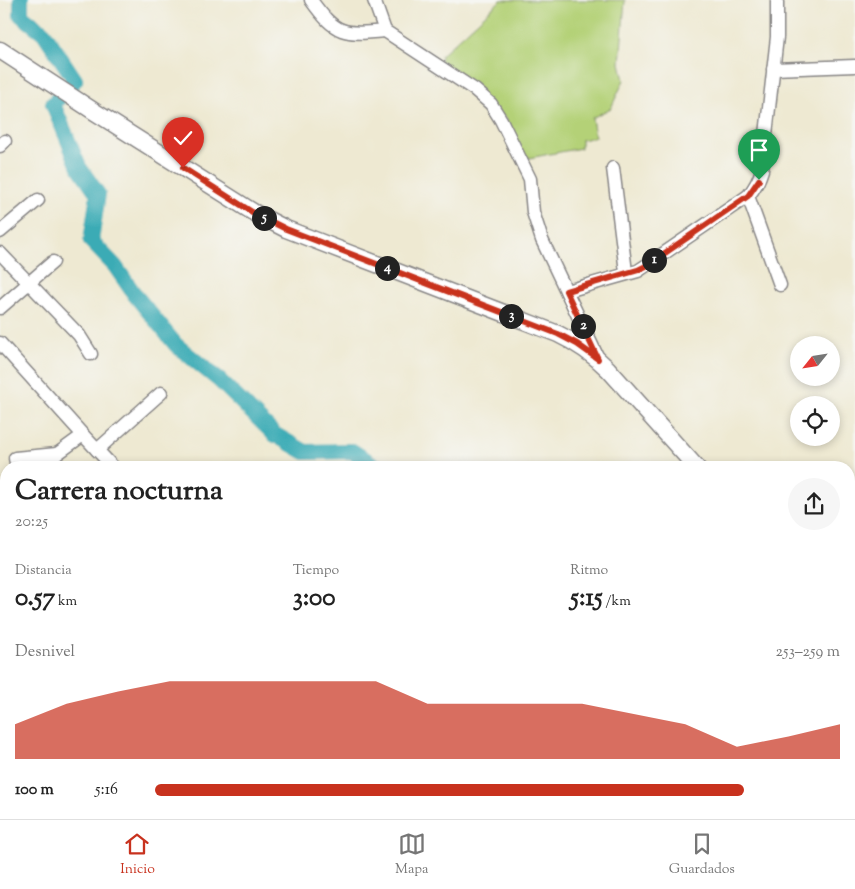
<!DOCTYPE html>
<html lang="es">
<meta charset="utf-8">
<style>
body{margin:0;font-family:"Sorts Mill Goudy",serif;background:#f6f6f6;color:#222;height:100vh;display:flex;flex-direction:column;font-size:19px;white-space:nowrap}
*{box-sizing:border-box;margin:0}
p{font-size:16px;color:#767676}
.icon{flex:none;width:28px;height:28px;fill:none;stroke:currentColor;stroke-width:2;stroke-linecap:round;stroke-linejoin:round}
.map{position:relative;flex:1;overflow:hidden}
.drawer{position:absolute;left:0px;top:461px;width:855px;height:359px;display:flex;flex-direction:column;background:#fff;border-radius:20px 20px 0 0;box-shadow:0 2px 8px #0003}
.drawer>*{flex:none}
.needle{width:32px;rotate:240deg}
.fabs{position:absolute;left:790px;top:336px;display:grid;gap:10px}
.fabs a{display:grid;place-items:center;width:50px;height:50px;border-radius:50%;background:#fff;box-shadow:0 2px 8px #0003;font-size:25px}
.pin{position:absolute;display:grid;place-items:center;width:42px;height:42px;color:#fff;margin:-51px -21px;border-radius:50% 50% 50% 0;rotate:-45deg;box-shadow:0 0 5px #0007}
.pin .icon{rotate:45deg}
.km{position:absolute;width:25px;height:25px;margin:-12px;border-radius:50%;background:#222;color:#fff;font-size:14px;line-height:25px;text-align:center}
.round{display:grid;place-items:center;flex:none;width:52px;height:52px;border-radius:26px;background:#f6f6f6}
.summary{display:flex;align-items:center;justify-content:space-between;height:85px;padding:0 15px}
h1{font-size:28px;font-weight:800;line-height:38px}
.stats{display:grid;grid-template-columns:repeat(3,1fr);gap:8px;height:85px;padding:5px 15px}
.stats div{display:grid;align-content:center}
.stats b{font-size:25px;font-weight:800}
.stats small{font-size:14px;font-weight:400}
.stats p{font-size:14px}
.chart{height:140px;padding:10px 15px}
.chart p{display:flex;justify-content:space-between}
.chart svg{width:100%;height:90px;margin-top:5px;fill:#c8321e;opacity:.7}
ul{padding:0 15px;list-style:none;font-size:16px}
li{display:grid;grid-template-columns:80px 60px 1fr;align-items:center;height:38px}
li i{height:12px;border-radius:6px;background:#c8321e}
.tab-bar{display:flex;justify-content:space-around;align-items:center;height:70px;border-top:1px solid #e0e0e0;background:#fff;font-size:14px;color:#767676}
.tab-bar a{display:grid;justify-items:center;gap:2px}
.tab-bar .active{color:#c8321e}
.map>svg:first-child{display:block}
</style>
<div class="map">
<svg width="855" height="819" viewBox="0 0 855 819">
<rect width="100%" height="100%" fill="#f6f6f2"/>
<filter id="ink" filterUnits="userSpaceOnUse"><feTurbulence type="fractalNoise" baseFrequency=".02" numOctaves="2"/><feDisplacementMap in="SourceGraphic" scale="10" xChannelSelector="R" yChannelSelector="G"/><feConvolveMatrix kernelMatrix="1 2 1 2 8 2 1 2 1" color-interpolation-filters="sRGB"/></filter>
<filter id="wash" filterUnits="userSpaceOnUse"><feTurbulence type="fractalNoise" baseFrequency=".0096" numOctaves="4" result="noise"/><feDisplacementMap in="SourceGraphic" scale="20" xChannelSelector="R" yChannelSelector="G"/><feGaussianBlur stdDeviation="1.12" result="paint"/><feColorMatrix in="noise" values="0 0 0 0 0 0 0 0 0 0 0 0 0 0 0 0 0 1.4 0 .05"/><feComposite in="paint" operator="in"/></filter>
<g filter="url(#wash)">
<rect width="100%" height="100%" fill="#eee9d2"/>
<path fill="#b4d177" stroke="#6b7a59" d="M501,0H625L620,63L624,80L611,108L592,118L595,137L581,140V148L524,159L506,119L440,63L441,55Z"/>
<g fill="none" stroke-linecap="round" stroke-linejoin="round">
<g stroke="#3aabb5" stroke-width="16">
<path d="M21,0V15L44,33L75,80L53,104L79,167L98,194L91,241L115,266L135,295L176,345L219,380L274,434L305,452L352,451L379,468"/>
<path d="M578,814L580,819"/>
</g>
</g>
</g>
<g filter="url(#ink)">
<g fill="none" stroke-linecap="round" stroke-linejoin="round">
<g stroke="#888686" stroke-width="15">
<g id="minor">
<path d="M311,0C336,35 344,35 385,31"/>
<path d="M374,0L385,31L475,90L491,104L501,120L530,179L533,212L542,240L598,358"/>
<path d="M773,69L855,66"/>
<path d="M0,146L5,141"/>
<path d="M613,168L626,272"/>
<path d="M748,196L780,285"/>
<path d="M0,232L38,200"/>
<path d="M0,253L79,335L91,354"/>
<path d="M567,291L638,271L748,196C755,188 759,180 762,170L777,37V0"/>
<path d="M0,308L53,262"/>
<path d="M0,343L83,435L114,468"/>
<path d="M97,450L161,393"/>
<path d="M17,468L15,458L57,454"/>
<path d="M44,468L57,454L83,435"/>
<path d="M849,512L855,510"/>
<path d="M0,526L6,512"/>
<path d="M0,658L6,662"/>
<path d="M0,747L6,737"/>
<path d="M0,761L6,759"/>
<path d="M187,814L188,819"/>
<path d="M435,814L439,819"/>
<path d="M817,814L818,819"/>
<path d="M284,819L286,814"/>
</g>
</g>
<g stroke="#888686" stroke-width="19">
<g id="major">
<path d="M0,50L95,112L253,212L286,229L558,334C577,343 593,354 608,369L697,468"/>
<path d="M849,629L855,636"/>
</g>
</g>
<use href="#minor" stroke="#fff" stroke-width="12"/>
<use href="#major" stroke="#fff" stroke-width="16"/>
</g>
</g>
<g fill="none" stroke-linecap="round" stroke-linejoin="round" filter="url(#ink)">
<g stroke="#fff" stroke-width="10">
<path id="route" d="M183,168L252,212L286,229L558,334L577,344L598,359L566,291L638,270L646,266L748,196L759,180"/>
</g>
<use href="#route" stroke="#c8321e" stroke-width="6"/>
</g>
</svg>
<div class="fabs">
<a><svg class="needle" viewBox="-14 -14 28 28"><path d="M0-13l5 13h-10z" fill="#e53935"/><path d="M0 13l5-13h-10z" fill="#767676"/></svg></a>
<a><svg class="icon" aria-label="locate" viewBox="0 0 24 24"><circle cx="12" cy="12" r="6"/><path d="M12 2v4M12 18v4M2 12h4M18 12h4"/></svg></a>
</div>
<div class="pin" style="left:759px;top:180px;background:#1e9e55"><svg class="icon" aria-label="arrive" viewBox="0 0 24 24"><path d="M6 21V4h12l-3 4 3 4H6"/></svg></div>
<div class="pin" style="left:183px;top:168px;background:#d93025"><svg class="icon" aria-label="check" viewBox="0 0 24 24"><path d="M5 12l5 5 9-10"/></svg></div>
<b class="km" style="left:654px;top:260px">1</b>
<b class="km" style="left:583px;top:326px">2</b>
<b class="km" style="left:511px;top:316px">3</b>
<b class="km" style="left:387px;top:268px">4</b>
<b class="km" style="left:264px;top:218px">5</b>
<section class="drawer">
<div class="summary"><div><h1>Carrera nocturna</h1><p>20:25</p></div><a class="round"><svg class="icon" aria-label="share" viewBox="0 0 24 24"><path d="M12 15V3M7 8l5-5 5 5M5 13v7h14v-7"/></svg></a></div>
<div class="stats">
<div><p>Distancia</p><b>0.57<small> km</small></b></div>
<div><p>Tiempo</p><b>3:00</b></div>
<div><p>Ritmo</p><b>5:15<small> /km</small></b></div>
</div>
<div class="chart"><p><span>Desnivel</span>253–259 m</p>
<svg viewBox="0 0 160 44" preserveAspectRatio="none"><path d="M0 44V27L10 17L20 11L30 6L40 6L50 6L60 6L70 6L80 17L90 17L100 17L110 17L120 22L130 27L140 38L150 33L160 27V44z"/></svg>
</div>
<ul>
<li><b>100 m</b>5:16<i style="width:86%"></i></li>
</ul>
</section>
</div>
<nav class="tab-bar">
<a class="active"><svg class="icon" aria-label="home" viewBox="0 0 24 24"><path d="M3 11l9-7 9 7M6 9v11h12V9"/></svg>Inicio</a>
<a><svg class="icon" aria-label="map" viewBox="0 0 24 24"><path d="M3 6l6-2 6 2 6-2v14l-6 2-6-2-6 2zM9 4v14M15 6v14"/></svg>Mapa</a>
<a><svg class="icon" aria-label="saved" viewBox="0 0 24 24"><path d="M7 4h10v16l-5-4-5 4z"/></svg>Guardados</a>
</nav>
